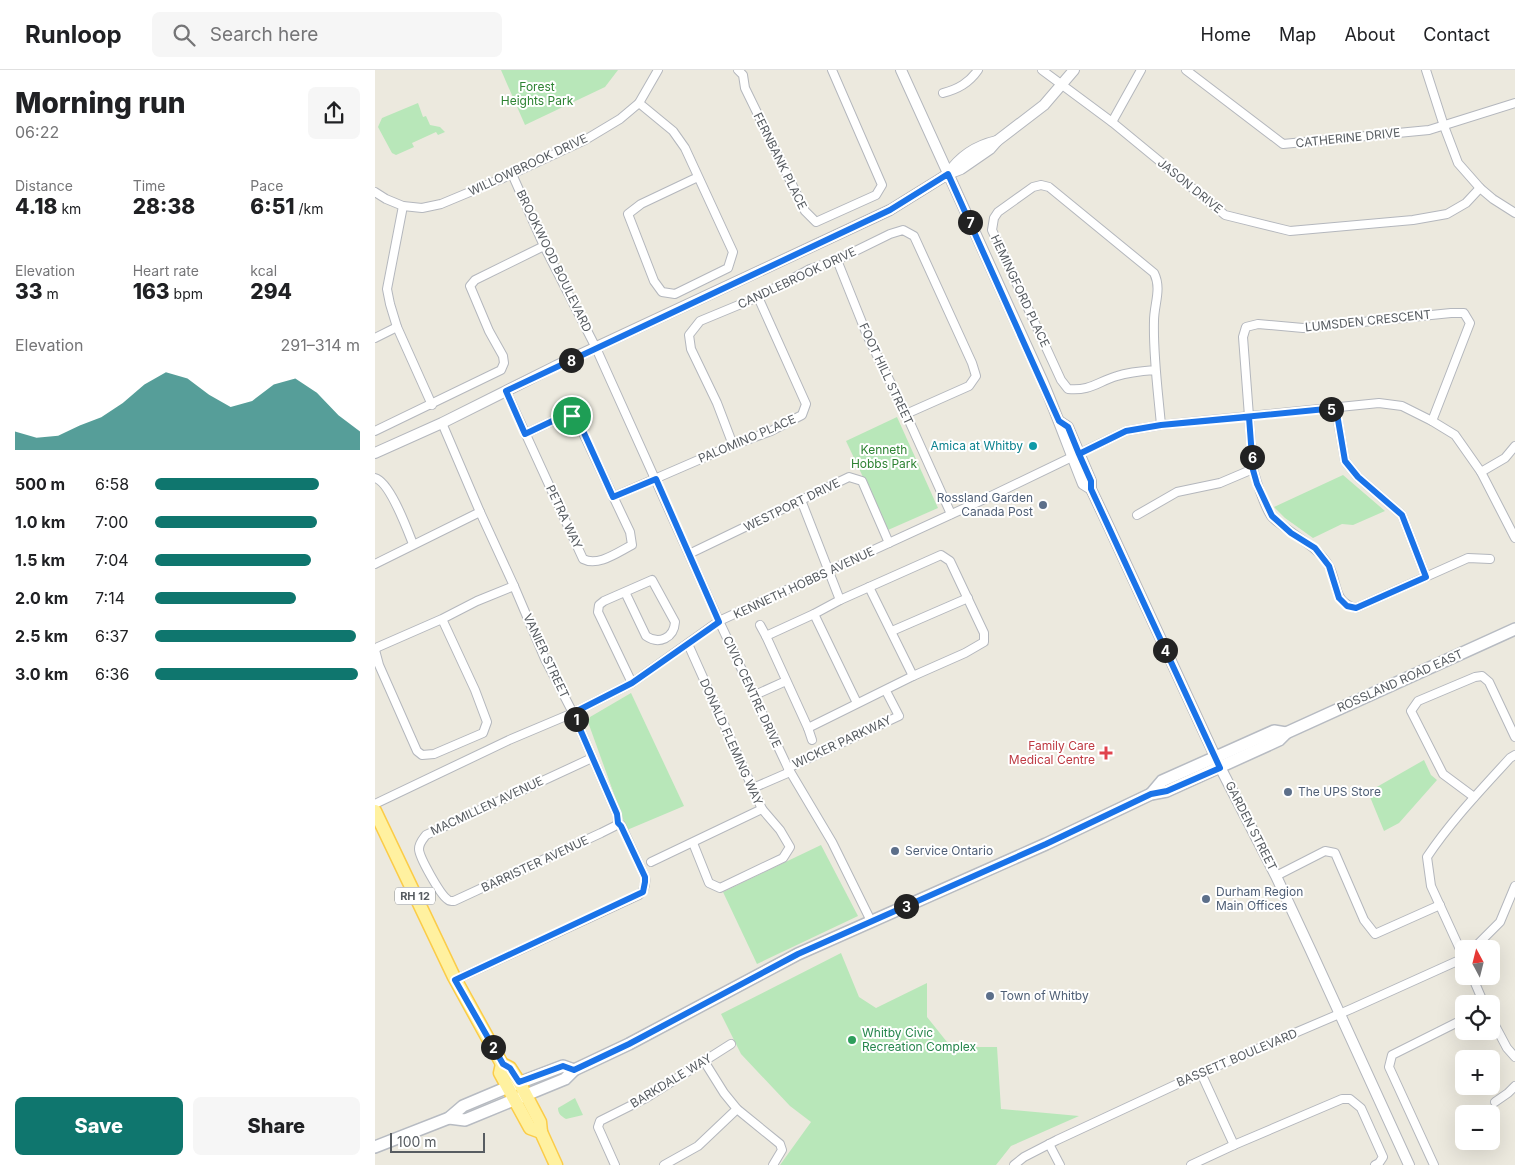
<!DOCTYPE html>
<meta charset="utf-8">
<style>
body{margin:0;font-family:Inter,sans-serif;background:#f6f6f6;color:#202124;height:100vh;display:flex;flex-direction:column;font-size:19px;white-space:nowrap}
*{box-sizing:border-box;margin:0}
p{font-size:16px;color:#757577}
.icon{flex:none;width:28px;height:28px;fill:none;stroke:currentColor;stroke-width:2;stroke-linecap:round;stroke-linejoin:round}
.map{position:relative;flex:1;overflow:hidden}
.sheet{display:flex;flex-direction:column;background:#fff;width:375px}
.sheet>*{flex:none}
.needle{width:32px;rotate:353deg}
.fabs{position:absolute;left:1080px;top:870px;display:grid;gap:10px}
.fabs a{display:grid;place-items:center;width:45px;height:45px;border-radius:8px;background:#fff;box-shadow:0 5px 20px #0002;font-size:25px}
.scale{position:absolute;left:15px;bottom:12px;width:95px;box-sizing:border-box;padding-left:5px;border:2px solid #575c61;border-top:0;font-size:14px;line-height:18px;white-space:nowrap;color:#575c61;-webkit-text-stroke:4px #fff;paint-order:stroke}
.pin{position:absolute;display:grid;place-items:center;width:42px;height:42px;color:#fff;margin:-21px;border:2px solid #fff;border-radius:50%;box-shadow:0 1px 5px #0007}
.km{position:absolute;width:25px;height:25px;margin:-12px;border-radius:50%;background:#222;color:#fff;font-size:14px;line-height:25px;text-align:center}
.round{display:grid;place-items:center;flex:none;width:52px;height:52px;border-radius:8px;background:#f6f6f6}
.headline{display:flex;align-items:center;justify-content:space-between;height:85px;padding:0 15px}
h1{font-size:28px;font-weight:800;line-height:38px}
.metrics{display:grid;grid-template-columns:repeat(3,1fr);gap:8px;height:85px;padding:5px 15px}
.metrics div{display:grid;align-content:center}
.metrics b{font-size:21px;font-weight:800}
.metrics small{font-size:14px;font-weight:400}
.metrics p{font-size:14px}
.chart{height:140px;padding:10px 15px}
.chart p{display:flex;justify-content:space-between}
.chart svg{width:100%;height:90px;margin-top:5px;fill:#0f766e;opacity:.7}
.cta{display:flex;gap:10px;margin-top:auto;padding:10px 15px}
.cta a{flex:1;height:58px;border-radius:8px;background:#0f766e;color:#fff;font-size:20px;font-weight:800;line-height:58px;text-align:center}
.cta a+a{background:#f6f6f6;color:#202124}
ul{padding:0 15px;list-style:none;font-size:16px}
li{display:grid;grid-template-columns:80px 60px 1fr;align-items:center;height:38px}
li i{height:12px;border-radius:6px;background:#0f766e}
header{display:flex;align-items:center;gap:30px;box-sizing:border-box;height:70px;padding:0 25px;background:#fff;border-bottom:1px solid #e0e0e0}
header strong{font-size:24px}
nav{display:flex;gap:28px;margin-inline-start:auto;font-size:18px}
.search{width:350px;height:45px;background:#f6f6f6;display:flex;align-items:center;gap:12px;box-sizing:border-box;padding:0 18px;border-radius:8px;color:#757577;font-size:19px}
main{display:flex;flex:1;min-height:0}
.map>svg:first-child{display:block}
</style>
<header>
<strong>Runloop</strong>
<div class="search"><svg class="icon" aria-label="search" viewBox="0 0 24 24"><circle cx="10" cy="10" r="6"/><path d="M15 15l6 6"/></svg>Search here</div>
<nav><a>Home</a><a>Map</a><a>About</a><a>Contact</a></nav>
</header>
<main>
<section class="sheet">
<div class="headline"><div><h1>Morning run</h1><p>06:22</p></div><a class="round"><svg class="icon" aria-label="share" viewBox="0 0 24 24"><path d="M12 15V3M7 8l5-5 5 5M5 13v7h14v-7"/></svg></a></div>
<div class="metrics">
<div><p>Distance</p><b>4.18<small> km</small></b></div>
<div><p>Time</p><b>28:38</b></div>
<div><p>Pace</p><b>6:51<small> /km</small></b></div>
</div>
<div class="metrics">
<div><p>Elevation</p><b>33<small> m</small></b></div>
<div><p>Heart rate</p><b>163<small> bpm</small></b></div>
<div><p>kcal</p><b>294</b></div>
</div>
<div class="chart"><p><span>Elevation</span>291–314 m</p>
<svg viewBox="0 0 160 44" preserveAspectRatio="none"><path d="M0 44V35L10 38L20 37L30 32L40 28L50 21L60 12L70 6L80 9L90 17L100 23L110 20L120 12L130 9L140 16L150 27L160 35V44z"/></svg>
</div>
<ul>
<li><b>500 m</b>6:58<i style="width:80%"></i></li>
<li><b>1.0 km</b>7:00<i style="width:79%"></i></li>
<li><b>1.5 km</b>7:04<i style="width:76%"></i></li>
<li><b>2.0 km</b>7:14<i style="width:69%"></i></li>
<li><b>2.5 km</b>6:37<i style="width:98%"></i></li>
<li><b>3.0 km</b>6:36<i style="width:99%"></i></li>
</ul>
<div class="cta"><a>Save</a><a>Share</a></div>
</section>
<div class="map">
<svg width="1140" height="1095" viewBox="0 0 1140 1095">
<rect width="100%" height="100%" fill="#ece9de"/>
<g fill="#b8e7b9">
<path d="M126,0H243L230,17L150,55Z"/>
<path d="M43,33L48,47L51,46L55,55L65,57L70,62L63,65L61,62L37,73L39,77L21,85L17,83L3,57L7,48Z"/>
<path d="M522,347L563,438L513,460L471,371Z"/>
<path d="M968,405L1010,441L978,455L967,454L938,468L910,448L899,437Z"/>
<path d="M256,623L309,736L252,760L213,652L215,647Z"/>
<path d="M1049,690L1056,705L1062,710L1024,753L1009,761L993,722Z"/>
<path d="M446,775L483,846L382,894L348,822Z"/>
<path d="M466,883L484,927L501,938L552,913V947L576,977H622L626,1039L704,1046L636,1076L621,1095H405L436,1052L415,1036L366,984L346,944Z"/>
<path d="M200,1028L208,1045L191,1049C186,1046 183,1044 183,1038Z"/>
</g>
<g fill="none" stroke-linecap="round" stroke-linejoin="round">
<g stroke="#b4b7bd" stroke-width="10">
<g id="minor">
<path d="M363,0L368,5L370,18L430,141L441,152L501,125L507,115L457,0"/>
<path d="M667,0L737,52L850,145L915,161L1038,150L1072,144L1091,133L1105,118"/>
<path d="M811,0L908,74L1054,60L1140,33"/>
<path d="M1051,0L1069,56L1083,93L1105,118L1118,129L1140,143"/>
<path d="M568,23C583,19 594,13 603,0"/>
<path d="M264,33L298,61L310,78L358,182L353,198L300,224L287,222L279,211L253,144L266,134L323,107"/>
<path d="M737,52L766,0"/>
<path d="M137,104L169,176L221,278L344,551L413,698L457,772L496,851"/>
<path d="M0,122L11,129L28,136L47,138L66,134L126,109L210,70L245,49L264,33L283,0"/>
<path d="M28,136L12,219L15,234L22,257L57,335"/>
<path d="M462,190L492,265L531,344L576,444"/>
<path d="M0,268L22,257"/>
<path d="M780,300C767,301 754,302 742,306C722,312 716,321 693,319L686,310L617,160L619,148L623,142L658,117L666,115L674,117L779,203C787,219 779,234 779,251C778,286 783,321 786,355"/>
<path d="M131,321L208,489C223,497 243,482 257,475L255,462L201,348L194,346H188L150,364"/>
<path d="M961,339L970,391L983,407L1027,445L1051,507"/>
<path d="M1057,351L1095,253L1089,243H1076L928,258L883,254L871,257L868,267L878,399C882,413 888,434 896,446C899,450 904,453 908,456C924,469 943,477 954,496C963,513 958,533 981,538L1093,488L1115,489"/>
<path d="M67,353L105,442L139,516L170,589L198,643L242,744L243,753L246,755L270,807C271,814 270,820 264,825L80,910"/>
<path d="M0,361L126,300L129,293L128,286L114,261L95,216L100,210L169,176"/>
<path d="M358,375L342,333L316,279L314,265L325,251L383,227L435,199L462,190L515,164L528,160L539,166L597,293L601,306L594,316L531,344"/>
<path d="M1106,402L1130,388L1140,376"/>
<path d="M0,408C15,412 32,459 38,474"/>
<path d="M238,427L358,375L396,361L427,345L431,334L383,227"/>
<path d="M426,430L465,530"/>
<path d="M762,445L802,422L845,413L878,399"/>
<path d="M314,484L474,407L487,411L514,473"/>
<path d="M566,485L575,491L609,563V572L590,583L538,606L433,658L391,566L439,544L465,530Z"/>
<path d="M0,494L105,442"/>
<path d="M494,517L538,606"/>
<path d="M250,522L271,566C284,575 299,568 300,552L277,510L229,531L224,535L223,542L257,613"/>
<path d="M439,544L482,633"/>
<path d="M67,549L100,620L112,652L108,663L59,684L47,685L42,681L4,595L0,580L3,577L67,549L102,531L139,516"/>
<path d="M385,555L391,566"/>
<path d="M517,561L593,528"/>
<path d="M380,625L411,611"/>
<path d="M433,658L437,670"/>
<path d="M217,688L51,765C48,769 44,773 44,779C44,787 65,824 72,829C75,832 75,831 79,831L226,763L240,756L243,753"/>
<path d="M413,698L524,646L511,621"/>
<path d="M378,718L415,702"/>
<path d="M1099,727L1068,704L1036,641L1043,631L1100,607L1107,606L1114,612L1140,667"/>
<path d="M0,734L134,670L198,643L257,613L344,551L616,426L751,361L786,355L1004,333L1027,336L1057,351L1080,365L1106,402L1140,468"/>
<path d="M318,773L334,813L345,818L408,788L415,777L405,760L387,739"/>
<path d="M276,792L387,739L313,574"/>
<path d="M901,806L950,781L960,783L989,850L1000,864L1065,835"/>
<path d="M1098,879L1125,852L1140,816"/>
<path d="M1089,888L1056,816L1052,787C1076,751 1106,720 1135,688L1140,685"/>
<path d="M1097,906L1109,934"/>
<path d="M1116,948L1132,978L1140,987"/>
<path d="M329,991L349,1023L362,1039L405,1074L407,1080L398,1095"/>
<path d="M826,1003L859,1075"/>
<path d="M1120,1032L1133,1023L1140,1016"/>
<path d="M674,1074L685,1095"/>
<path d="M240,1095L223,1057L225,1051L271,1028L356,974"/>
<path d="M289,1095L323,1076L362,1039"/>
<path d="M639,1095L649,1087L682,1070L826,1003L976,939L1089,888"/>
<path d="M816,1095L859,1075L967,1029H975L986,1038L1008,1087L1004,1093L1000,1095"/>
<path d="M1059,1095L1014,997L1017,985L1089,949"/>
</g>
</g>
<g stroke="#b4b7bd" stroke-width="12">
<g id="tertiary">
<path d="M526,0L667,310C682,345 694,379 708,414L716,419"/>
<path d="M573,104C585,86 600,76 622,71"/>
<path d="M684,351L693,357L716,411V419L734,457L845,697L901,806L936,881L1034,1095"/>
<path d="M0,383L67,353L181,296L515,140L573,104L586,99L615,79L622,71L669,35L699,0"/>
</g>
</g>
<g stroke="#b7bbc2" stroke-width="14">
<g id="secondary">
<path d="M776,724L787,711L899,661L911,663"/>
<path d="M74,1048L90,1050L190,1009L199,1000L254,974L423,884L671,774L776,724L792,721L904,670L911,663L1140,559"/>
<path d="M0,1077L74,1048L88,1036L133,1017L188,996L199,1000"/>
</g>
</g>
<g stroke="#fbcc48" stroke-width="15">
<g id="primary">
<path d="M0,741L79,907L127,994L135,998L144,1012L165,1052L166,1062L181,1095"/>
<path d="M127,994L125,1003L155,1058L166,1062"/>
</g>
</g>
<use href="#minor" stroke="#fff" stroke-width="8"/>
<use href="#tertiary" stroke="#fff" stroke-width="10"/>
<use href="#secondary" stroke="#fff" stroke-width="11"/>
<use href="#primary" stroke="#fff1a0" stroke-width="12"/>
</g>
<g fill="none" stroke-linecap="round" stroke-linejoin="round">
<g stroke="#fff" stroke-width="10">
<path id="route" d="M197,346L204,352L238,427L281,409L344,552L257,613L198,643L242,744L243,753L246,756L270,807V812L268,822L80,910L128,994L135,998L144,1012L188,996L199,1000L254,974L423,884L671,774L776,724L792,721L845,698L716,419V411L704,384L751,361L786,355L961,338L970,391L983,407L1027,445L1051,507L981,538L972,536L964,528L954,496L940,478L916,463L897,446L882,414L878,400L874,347L786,355L751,361L704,384L693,357L684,351L573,104L515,140L131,321L150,364L188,346H197"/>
</g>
<use href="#route" stroke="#1a73e8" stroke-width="6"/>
</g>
<circle fill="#0f9aa8" stroke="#fff" stroke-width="2" cx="658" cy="376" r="5"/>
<g fill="#5c6f8a" stroke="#fff" stroke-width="2">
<circle cx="668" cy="435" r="5"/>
<circle cx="913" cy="722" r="5"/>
<circle cx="520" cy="781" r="5"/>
<circle cx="831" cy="829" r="5"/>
<circle cx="615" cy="926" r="5"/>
</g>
<path fill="#e0444e" stroke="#fff" stroke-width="2" d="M728.5 675.5h5v5h5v5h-5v5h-5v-5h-5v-5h5z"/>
<circle fill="#2e9e5b" stroke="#fff" stroke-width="2" cx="477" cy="970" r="5"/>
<g text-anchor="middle" stroke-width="4" stroke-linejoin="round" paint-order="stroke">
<rect fill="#fff" stroke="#898d90" stroke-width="1" x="20" y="817.5" width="40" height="17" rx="4"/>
<g font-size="11" font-weight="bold" fill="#575c61">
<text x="40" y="830">RH 12</text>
</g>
<g font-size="12" fill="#2e8333" stroke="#fff">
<text x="162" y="21">Forest<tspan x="162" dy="14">Heights Park</tspan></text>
<text x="509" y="384">Kenneth<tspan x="509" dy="14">Hobbs Park</tspan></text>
</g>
<g font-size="12" fill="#575c61" stroke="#fff">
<text transform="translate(973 68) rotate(-6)" y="4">CATHERINE DRIVE</text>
<text transform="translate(405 91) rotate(64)" y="4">FERNBANK PLACE</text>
<text transform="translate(153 95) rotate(-25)" y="4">WILLOWBROOK DRIVE</text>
<text transform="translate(815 116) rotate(39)" y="4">JASON DRIVE</text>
<text transform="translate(179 191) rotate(64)" y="4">BROOKWOOD BOULEVARD</text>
<text transform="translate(422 208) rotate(-25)" y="4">CANDLEBROOK DRIVE</text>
<text transform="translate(645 221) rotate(65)" y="4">HEMINGFORD PLACE</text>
<text transform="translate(993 251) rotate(-6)" y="4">LUMSDEN CRESCENT</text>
<text transform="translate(511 304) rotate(65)" y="4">FOOT HILL STREET</text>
<text transform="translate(372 369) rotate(-23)" y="4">PALOMINO PLACE</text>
<text transform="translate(417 435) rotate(-26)" y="4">WESTPORT DRIVE</text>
<text transform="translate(189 447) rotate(65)" y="4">PETRA WAY</text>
<text transform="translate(429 513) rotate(-25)" y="4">KENNETH HOBBS AVENUE</text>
<text transform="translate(171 586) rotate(65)" y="4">VANIER STREET</text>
<text transform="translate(1025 611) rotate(-24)" y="4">ROSSLAND ROAD EAST</text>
<text transform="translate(377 622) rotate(65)" y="4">CIVIC CENTRE DRIVE</text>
<text transform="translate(356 672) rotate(66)" y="4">DONALD FLEMING WAY</text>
<text transform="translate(467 672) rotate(-25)" y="4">WICKER PARKWAY</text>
<text transform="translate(112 736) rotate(-25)" y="4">MACMILLEN AVENUE</text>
<text transform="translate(876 756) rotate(63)" y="4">GARDEN STREET</text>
<text transform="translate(160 794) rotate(-25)" y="4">BARRISTER AVENUE</text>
<text transform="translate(862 988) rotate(-23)" y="4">BASSETT BOULEVARD</text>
<text transform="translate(296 1011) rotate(-31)" y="4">BARKDALE WAY</text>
</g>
<g font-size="12" fill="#0d838f" stroke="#fff" text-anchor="end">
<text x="648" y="380">Amica at Whitby</text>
</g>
<g font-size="12" fill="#4e5e75" stroke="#fff" text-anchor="start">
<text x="658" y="432" text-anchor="end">Rossland Garden<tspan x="658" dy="14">Canada Post</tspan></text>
<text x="923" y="726">The UPS Store</text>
<text x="530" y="785">Service Ontario</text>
<text x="841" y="826">Durham Region<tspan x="841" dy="14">Main Offices</tspan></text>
<text x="625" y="930">Town of Whitby</text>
</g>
<g font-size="12" fill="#be3a42" stroke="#fff" text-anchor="end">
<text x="720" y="680">Family Care<tspan x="720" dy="14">Medical Centre</tspan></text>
</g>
<g font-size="12" fill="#27864d" stroke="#fff" text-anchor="start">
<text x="487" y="967">Whitby Civic<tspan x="487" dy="14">Recreation Complex</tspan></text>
</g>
</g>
</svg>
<div class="fabs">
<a><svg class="needle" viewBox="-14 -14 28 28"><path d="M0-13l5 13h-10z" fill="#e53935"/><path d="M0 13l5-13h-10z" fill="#757577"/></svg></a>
<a><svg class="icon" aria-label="locate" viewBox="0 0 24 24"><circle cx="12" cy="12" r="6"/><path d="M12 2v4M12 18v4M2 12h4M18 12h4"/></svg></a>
<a>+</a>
<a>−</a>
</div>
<div class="scale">100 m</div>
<div class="pin" style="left:197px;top:346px;background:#1e9e55"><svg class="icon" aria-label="arrive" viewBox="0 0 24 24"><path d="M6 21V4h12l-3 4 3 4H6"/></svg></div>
<b class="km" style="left:201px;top:649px">1</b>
<b class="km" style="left:118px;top:977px">2</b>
<b class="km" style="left:531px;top:836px">3</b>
<b class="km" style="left:790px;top:580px">4</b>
<b class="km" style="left:956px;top:339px">5</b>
<b class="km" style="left:877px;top:387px">6</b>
<b class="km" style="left:595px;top:152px">7</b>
<b class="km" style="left:196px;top:290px">8</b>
</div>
</main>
